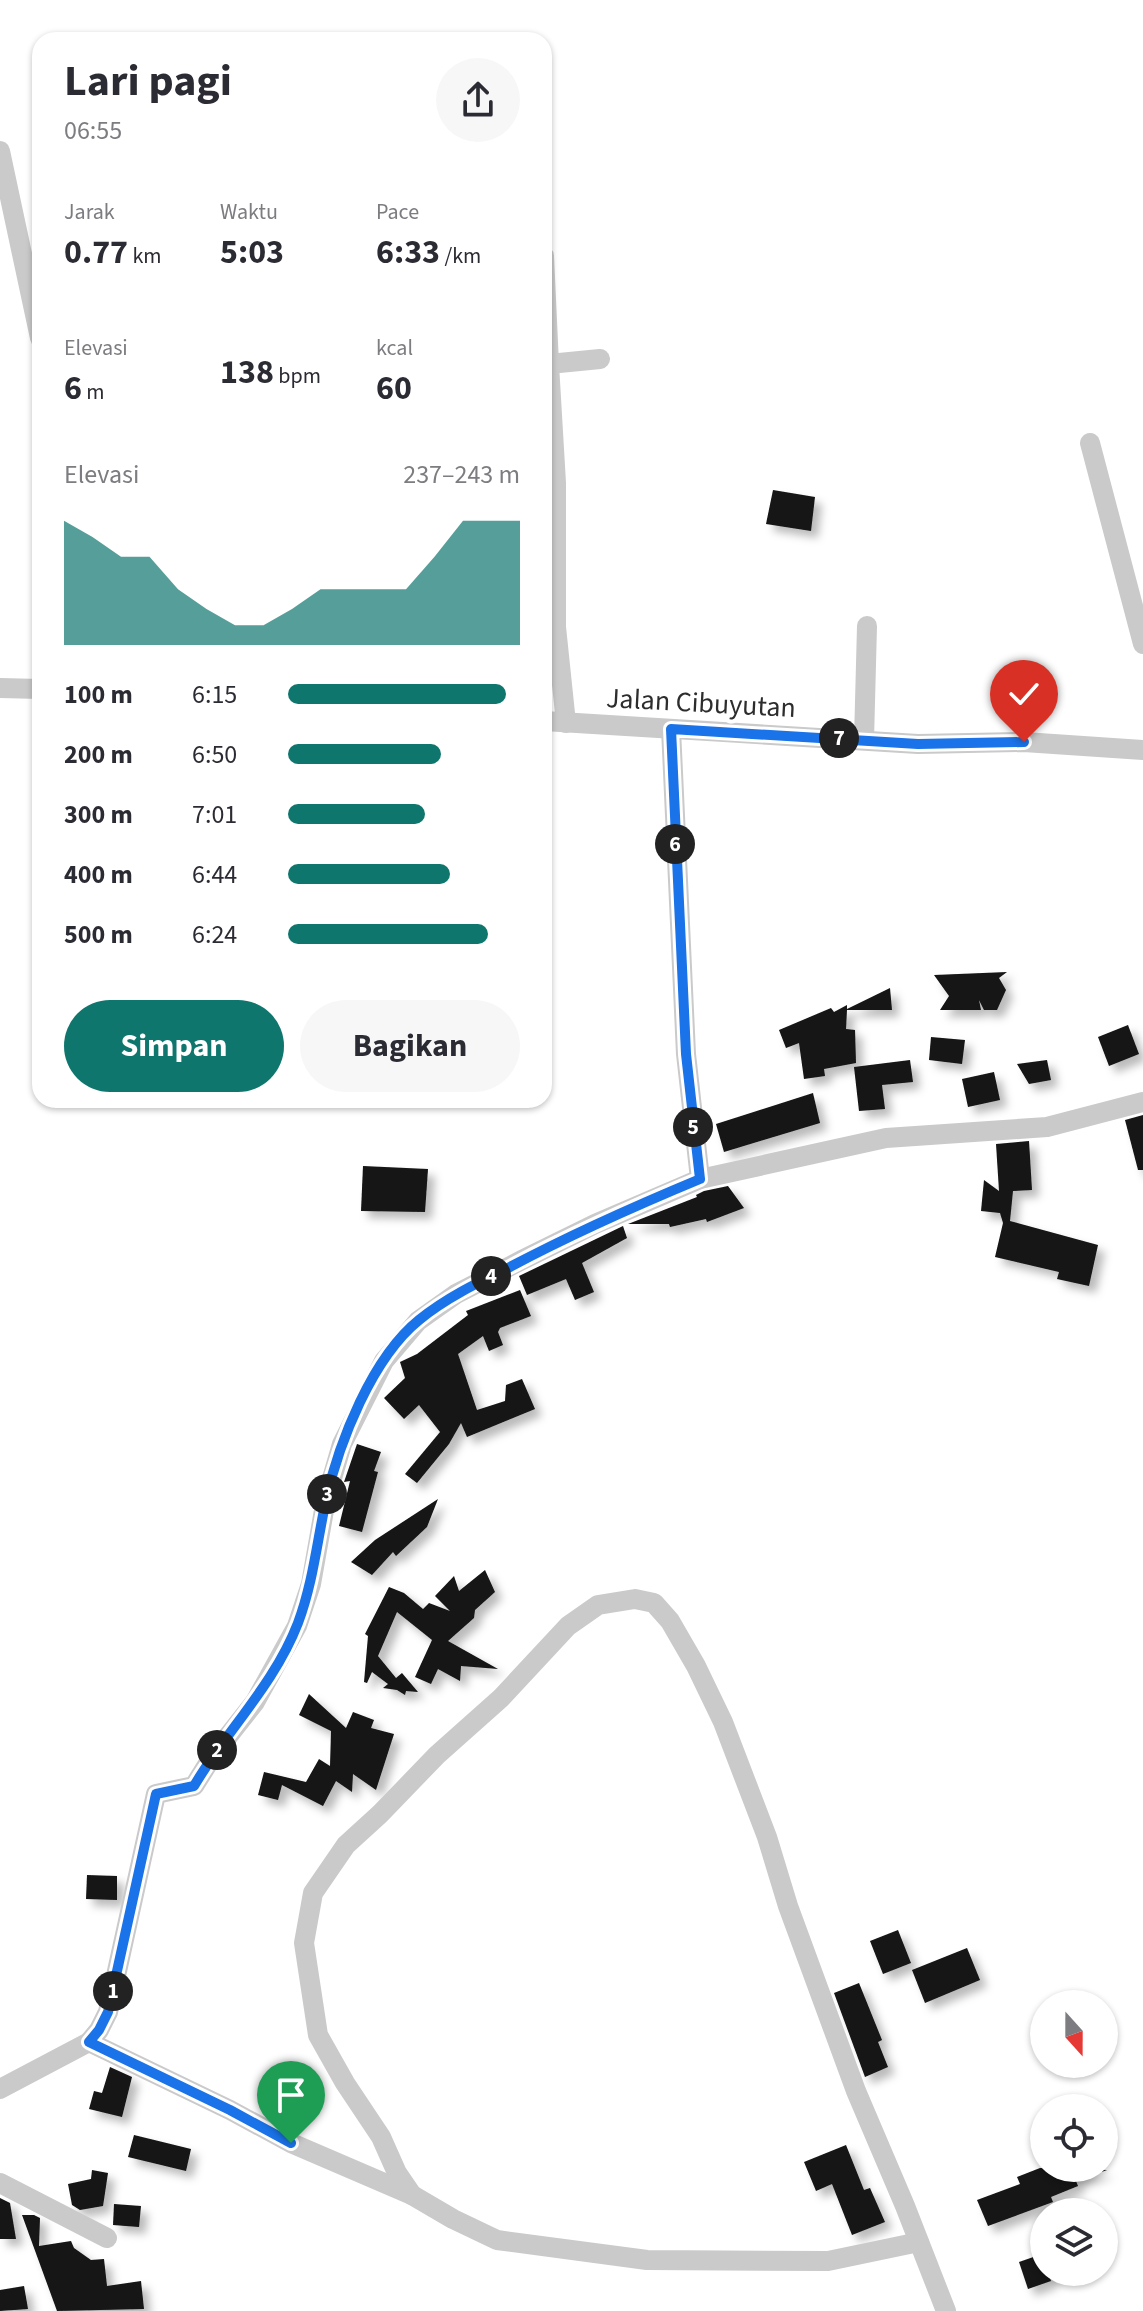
<!DOCTYPE html>
<html lang="id">
<meta charset="utf-8">
<style>
body{margin:0;font-family:"Source Sans 3",sans-serif;background:#f7f7f7;color:#2b2b33;height:100vh;display:flex;flex-direction:column;font-size:30px;white-space:nowrap}
*{box-sizing:border-box;margin:0}
p{font-size:26px;color:#7c7c81}
.icon{flex:none;width:44px;height:44px;fill:none;stroke:currentColor;stroke-width:2;stroke-linecap:round;stroke-linejoin:round}
.map{position:relative;flex:1;overflow:hidden}
.side{position:absolute;left:32px;top:32px;width:520px;height:1076px;display:flex;flex-direction:column;background:#fff;border-radius:24px;box-shadow:0 2px 6px #0004}
.side>*{flex:none}
.needle{width:52px;rotate:159deg}
.tools{position:absolute;left:1030px;top:1990px;display:grid;gap:16px}
.tools a{display:grid;place-items:center;width:88px;height:88px;border-radius:50%;background:#fff;box-shadow:0 2px 6px #0004;font-size:40px}
.pin{position:absolute;display:grid;place-items:center;width:68px;height:68px;color:#fff;margin:-82px -34px;border-radius:50% 50% 50% 0;rotate:-45deg;box-shadow:0 0 8px #0007}
.pin .icon{rotate:45deg}
.km{position:absolute;width:40px;height:40px;margin:-20px;border-radius:50%;background:#222;color:#fff;font-size:22px;line-height:40px;text-align:center}
.round{display:grid;place-items:center;flex:none;width:84px;height:84px;border-radius:42px;background:#f7f7f7}
.headline{display:flex;align-items:center;justify-content:space-between;height:136px;padding:0 32px}
h1{font-size:44px;font-weight:700;line-height:60px}
.metrics{display:grid;grid-template-columns:repeat(3,1fr);gap:12px;height:136px;padding:8px 32px}
.metrics div{display:grid;align-content:center}
.metrics b{font-size:34px;font-weight:700}
.metrics small{font-size:22px;font-weight:400}
.metrics p{font-size:22px}
.chart{height:224px;padding:16px 32px}
.chart p{display:flex;justify-content:space-between}
.chart svg{width:100%;height:144px;margin-top:8px;fill:#0f766e;opacity:.7}
.button{display:flex;gap:16px;margin-top:auto;padding:16px 32px}
.button a{flex:1;height:92px;border-radius:48px;background:#0f766e;color:#fff;font-size:32px;font-weight:700;line-height:92px;text-align:center}
.button a+a{background:#f7f7f7;color:#2b2b33}
ul{padding:0 32px;list-style:none;font-size:26px}
li{display:grid;grid-template-columns:128px 96px 1fr;align-items:center;height:60px}
li i{height:20px;border-radius:10px;background:#0f766e}
.map>svg:first-child{display:block}
</style>
<div class="map">
<svg width="1143" height="2311" viewBox="0 0 1143 2311">
<defs>
<filter id="shadow"><feDropShadow dx="7" dy="7" stdDeviation="4" flood-color="#0004"/></filter>
</defs>
<rect width="100%" height="100%" fill="#fff"/>
<g fill="#141414" filter="url(#shadow)">
<path d="M773,490L815,497L811,531L766,524Z"/>
<path d="M1007,972L999,978L1006,990L997,1010H984L979,1000L981,1010H940L949,996L934,975Z"/>
<path d="M890,988L892,1010H847L846,1029L855,1030L856,1063L824,1069L825,1076L804,1079L799,1043L786,1048L779,1030L831,1008L834,1012L847,1005V1009Z"/>
<path d="M1128,1025L1139,1054L1109,1066L1098,1037Z"/>
<path d="M931,1037L965,1040L962,1064L929,1060Z"/>
<path d="M910,1060L913,1082L882,1085L885,1109L859,1111L854,1067Z"/>
<path d="M1047,1060L1051,1080L1029,1084L1017,1064Z"/>
<path d="M994,1072L1000,1100L968,1107L962,1079Z"/>
<path d="M813,1093L820,1123L724,1152L716,1124Z"/>
<path d="M1143,1115V1170H1138L1125,1120Z"/>
<path d="M1029,1141L1032,1190L1013,1191L1010,1221L1098,1245L1089,1286L1057,1279L1059,1272L995,1257L1003,1223L1000,1213L981,1211L984,1180L999,1191L996,1144Z"/>
<path d="M363,1166L428,1169L425,1212L361,1211Z"/>
<path d="M728,1186L744,1208L707,1222L706,1219L670,1227L669,1224H628L697,1197L696,1195L704,1191Z"/>
<path d="M623,1226L627,1238L582,1263L594,1292L575,1300L566,1279L527,1295L519,1276Z"/>
<path d="M520,1290L531,1316L500,1328L498,1332L503,1345L489,1351L483,1336L458,1354L477,1410L505,1401L506,1385L522,1379L535,1409L467,1437L461,1423L449,1444L417,1483L405,1474L440,1432L419,1405L404,1419L384,1398L405,1378L400,1362L417,1354L468,1315L466,1311Z"/>
<path d="M357,1444L381,1452L374,1471L378,1472L362,1532L339,1526L350,1481L344,1482Z"/>
<path d="M438,1499L427,1527L396,1556L393,1552L372,1575L351,1562L375,1540Z"/>
<path d="M485,1570L495,1592L475,1610L474,1618L448,1641L498,1669L461,1666L460,1681L438,1669L431,1684L415,1677L432,1640L397,1612L378,1656L396,1678L402,1673L418,1692L406,1691L405,1695L397,1690L383,1688L388,1684L372,1672L367,1683L364,1682L368,1636L365,1634L389,1587L404,1593L423,1609L429,1603L450,1611L435,1596L454,1576L459,1591Z"/>
<path d="M309,1694L346,1728L353,1712L374,1720L371,1728L394,1734L376,1790L353,1774L352,1792L336,1781L323,1806L282,1785L278,1800L258,1795L264,1772L306,1782L319,1759L330,1766L331,1731L299,1715Z"/>
<path d="M87,1875L117,1876V1900L86,1899Z"/>
<path d="M898,1930L911,1963L883,1974L870,1941Z"/>
<path d="M967,1948L980,1980L925,2003L912,1970Z"/>
<path d="M859,1983L882,2040L878,2042L888,2067L865,2077L834,1993Z"/>
<path d="M110,2067L132,2077L122,2117L89,2109L94,2091L102,2093Z"/>
<path d="M134,2135L191,2149L186,2171L128,2157Z"/>
<path d="M846,2145L864,2190L870,2188L885,2222L852,2235L832,2184L816,2191L804,2162Z"/>
<path d="M1040,2168L1107,2170L1076,2181L1078,2186L1051,2197L1053,2202L988,2226L977,2200L1020,2184L1017,2177Z"/>
<path d="M92,2170L108,2173L103,2206L80,2210L72,2205L68,2184L91,2179Z"/>
<path d="M0,2198L10,2203L16,2239H0Z"/>
<path d="M114,2204L141,2206L139,2227L113,2225Z"/>
<path d="M22,2215H34L40,2218L39,2246L71,2241L74,2248L91,2260L104,2259L107,2286L141,2281L144,2309L57,2311Z"/>
<path d="M1042,2254L1044,2272H1048L1051,2281L1028,2289L1019,2262Z"/>
<path d="M24,2286L28,2309L0,2311V2290Z"/>
</g>
<g fill="none" stroke-linecap="round" stroke-linejoin="round">
<g stroke="#cacaca" stroke-width="20">
<path d="M0,151L40,338"/>
<path d="M544,256L549,364L600,359"/>
<path d="M544,365L549,364L556,483V627L566,723"/>
<path d="M1090,443L1143,644"/>
<path d="M0,688L40,689"/>
<path d="M544,721L918,744L1024,742L1143,750"/>
<path d="M671,729L686,1054L700,1179"/>
<path d="M864,740L867,626"/>
<path d="M89,2042L230,2110L291,2143L412,2195L453,2219L497,2240L647,2260L828,2261L919,2242"/>
<path d="M0,2089L89,2042L99,2030L108,2012L156,1794L194,1786L214,1754L255,1702L297,1626L311,1584L326,1499L342,1444L384,1361L418,1321L456,1294L522,1260L595,1224L700,1179L886,1138L1047,1127L1143,1102"/>
<path d="M0,2183L107,2238"/>
<path d="M412,2195L397,2173L381,2137L345,2083L318,2035L304,1943L313,1893L346,1845L380,1814L437,1755L501,1698L568,1626L598,1605L635,1599L654,1603L670,1621L696,1666L723,1722L767,1837L788,1906L856,2091L905,2206L946,2311"/>
</g>
</g>
<g fill="none" stroke-linecap="round" stroke-linejoin="round">
<g stroke="#fff" stroke-width="16">
<path id="route" d="M291,2143L230,2110L89,2042L99,2030L108,2012L156,1794L194,1786C227,1730 274,1685 298,1623C313,1583 317,1542 326,1500C339,1442 372,1358 419,1320C446,1298 477,1283 508,1268C570,1235 635,1206 700,1179L686,1054L671,729L918,744L1024,742"/>
</g>
<use href="#route" stroke="#1a73e8" stroke-width="10"/>
</g>
<g text-anchor="middle" stroke-width="8" stroke-linejoin="round" paint-order="stroke">
<g font-size="28" fill="#2d2d2d" stroke="#fff">
<text transform="translate(701 702) rotate(3)" y="10">Jalan Cibuyutan</text>
</g>
</g>
</svg>
<div class="tools">
<a><svg class="needle" viewBox="-14 -14 28 28"><path d="M0-13l5 13h-10z" fill="#e53935"/><path d="M0 13l5-13h-10z" fill="#7c7c81"/></svg></a>
<a><svg class="icon" aria-label="locate" viewBox="0 0 24 24"><circle cx="12" cy="12" r="6"/><path d="M12 2v4M12 18v4M2 12h4M18 12h4"/></svg></a>
<a><svg class="icon" aria-label="layers" viewBox="0 0 24 24"><path d="M12 4l9 5-9 5-9-5zM3 14l9 5 9-5"/></svg></a>
</div>
<div class="pin" style="left:291px;top:2143px;background:#1e9e55"><svg class="icon" aria-label="arrive" viewBox="0 0 24 24"><path d="M6 21V4h12l-3 4 3 4H6"/></svg></div>
<div class="pin" style="left:1024px;top:742px;background:#d93025"><svg class="icon" aria-label="check" viewBox="0 0 24 24"><path d="M5 12l5 5 9-10"/></svg></div>
<b class="km" style="left:113px;top:1991px">1</b>
<b class="km" style="left:217px;top:1750px">2</b>
<b class="km" style="left:327px;top:1494px">3</b>
<b class="km" style="left:491px;top:1276px">4</b>
<b class="km" style="left:693px;top:1127px">5</b>
<b class="km" style="left:675px;top:844px">6</b>
<b class="km" style="left:839px;top:738px">7</b>
<section class="side">
<div class="headline"><div><h1>Lari pagi</h1><p>06:55</p></div><a class="round"><svg class="icon" aria-label="share" viewBox="0 0 24 24"><path d="M12 15V3M7 8l5-5 5 5M5 13v7h14v-7"/></svg></a></div>
<div class="metrics">
<div><p>Jarak</p><b>0.77<small> km</small></b></div>
<div><p>Waktu</p><b>5:03</b></div>
<div><p>Pace</p><b>6:33<small> /km</small></b></div>
</div>
<div class="metrics">
<div><p>Elevasi</p><b>6<small> m</small></b></div>
<div><b>138<small> bpm</small></b></div>
<div><p>kcal</p><b>60</b></div>
</div>
<div class="chart"><p><span>Elevasi</span>237–243 m</p>
<svg viewBox="0 0 160 44" preserveAspectRatio="none"><path d="M0 44V6L10 11L20 17L30 17L40 27L50 33L60 38L70 38L80 33L90 27L100 27L110 27L120 27L130 17L140 6L150 6L160 6V44z"/></svg>
</div>
<ul>
<li><b>100 m</b>6:15<i style="width:94%"></i></li>
<li><b>200 m</b>6:50<i style="width:66%"></i></li>
<li><b>300 m</b>7:01<i style="width:59%"></i></li>
<li><b>400 m</b>6:44<i style="width:70%"></i></li>
<li><b>500 m</b>6:24<i style="width:86%"></i></li>
</ul>
<div class="button"><a>Simpan</a><a>Bagikan</a></div>
</section>
</div>
